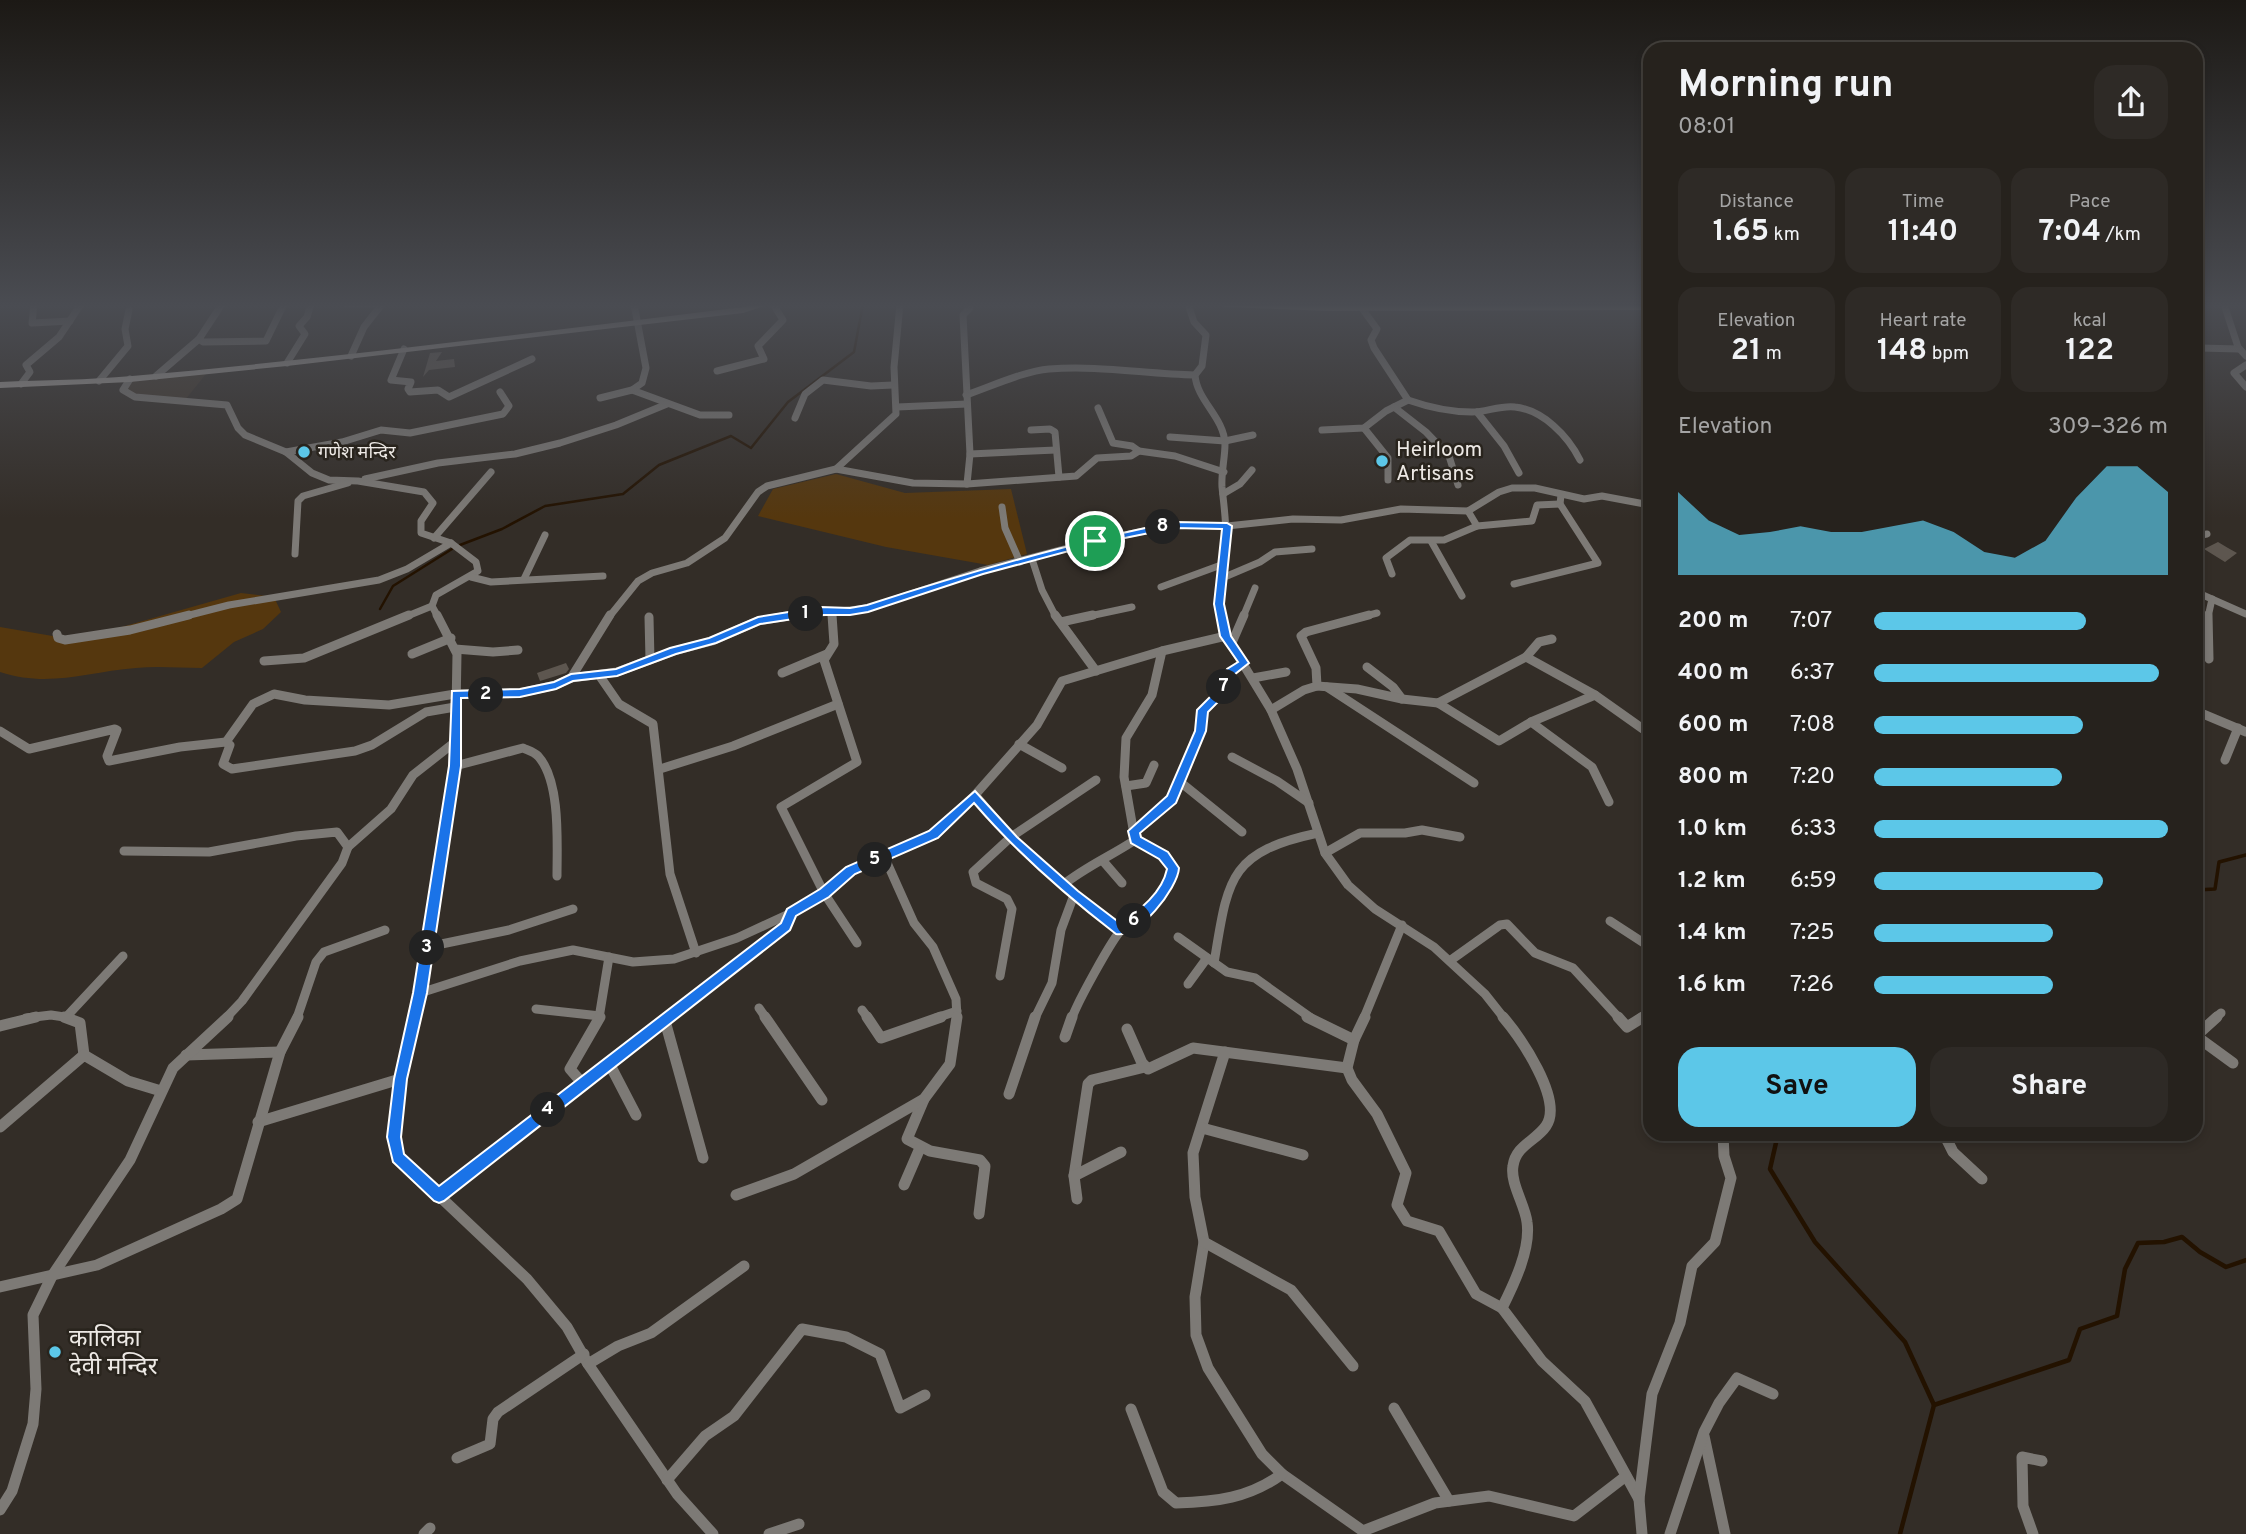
<!DOCTYPE html>
<meta charset="utf-8">
<style>
body{margin:0;font-family:Overpass,"Noto Sans Devanagari",sans-serif;background:#2e2a26;color:#f1f3f6;height:100vh;display:flex;flex-direction:column;font-size:26px;white-space:nowrap}
*{box-sizing:border-box;margin:0}
p{font-size:23px;color:#a4a4a4}
.icon{flex:none;width:38px;height:38px;fill:none;stroke:currentColor;stroke-width:2;stroke-linecap:round;stroke-linejoin:round}
.map{position:relative;flex:1;overflow:hidden}
.panel{position:absolute;left:1643px;top:42px;width:560px;height:1099px;display:flex;flex-direction:column;background:#26221d;border-radius:21px;box-shadow:0 4px 10px #0003,0 0 0 2px #423f3b}
.panel>*{flex:none}
.pin{position:absolute;display:grid;place-items:center;width:60px;height:60px;color:#fff;margin:-30px;border:4px solid #fff;border-radius:50%;box-shadow:0 2px 7px #0007}
.km{position:absolute;width:35px;height:35px;margin:-18px;border-radius:50%;background:#222;color:#fff;font-size:19px;line-height:35px;text-align:center}
.round{display:grid;place-items:center;flex:none;width:74px;height:74px;border-radius:21px;background:#2e2a26}
.overview{display:flex;align-items:center;justify-content:space-between;height:119px;padding:0 35px}
h1{font-size:38px;font-weight:700;line-height:52px}
.stats{display:grid;grid-template-columns:repeat(3,1fr);gap:10px;height:119px;padding:7px 35px}
.stats div{display:grid;align-content:center;border-radius:18px;background:#2e2a26;text-align:center}
.stats b{font-size:30px;font-weight:700}
.stats small{font-size:19px;font-weight:400}
.stats p{font-size:19px}
.chart{height:196px;padding:14px 35px}
.chart p{display:flex;justify-content:space-between}
.chart svg{width:100%;height:126px;margin-top:7px;fill:#5cc7e8;opacity:.7}
.action{display:flex;gap:14px;margin-top:auto;padding:14px 35px}
.action a{flex:1;height:80px;border-radius:21px;background:#5cc7e8;color:#111;font-size:28px;font-weight:700;line-height:80px;text-align:center}
.action a+a{background:#2e2a26;color:#f1f3f6}
ul{padding:0 35px;list-style:none;font-size:23px}
li{display:grid;grid-template-columns:112px 84px 1fr;align-items:center;height:52px}
li i{height:18px;border-radius:9px;background:#5cc7e8}
.map>svg:first-child{display:block}
</style>
<div class="map">
<svg width="2246" height="1534" viewBox="0 0 2246 1534">
<rect width="100%" height="100%" fill="#332d27"/>
<path fill="#40362b" d="M206,374L185,400L138,396L125,389L131,380Z"/>
<g fill="#55370e">
<path d="M836,474L905,493L1011,489L1027,554L988,565L886,547L758,516L773,489Z"/>
<path d="M241,593L274,597L281,612L263,629L234,642L202,668C180,668 157,666 136,668C86,672 49,688 0,672V627L76,640Z"/>
</g>
<g fill="none" stroke-linecap="round" stroke-linejoin="round">
<g stroke="#231200" stroke-width="2.5">
<path d="M460,545L502,529L545,506L623,494L659,465L731,436L751,448L788,402L854,352L863,304"/>
<path d="M380,609L393,586L452,549"/>
</g>
<path stroke="#231200" stroke-width="3.5" d="M2196,890L2215,889L2219,862L2246,855"/>
<g stroke="#231200" stroke-width="4.5">
<path d="M1778,1134L1770,1169L1815,1242L1905,1342L1934,1405"/>
<path d="M1900,1534L1934,1405L2069,1360L2080,1329L2117,1316L2125,1269L2138,1243L2164,1242L2182,1237L2200,1252L2226,1267L2246,1260"/>
</g>
</g>
<g fill="#5d564f">
<path d="M442,352L436,361L454,359L455,367L429,370L423,377L430,353Z"/>
<path d="M2218,542L2228,548L2237,553L2225,562L2204,549Z"/>
<path d="M566,663L569,669L566,673L540,681L537,673Z"/>
</g>
<g fill="none" stroke-linecap="round" stroke-linejoin="round">
<g stroke="#7d7a76" stroke-width="7">
<path d="M34,304L32,323L70,321"/>
<path d="M346,304H377"/>
<path d="M1188,304L1194,322L1206,335L1202,366L1195,375C1197,401 1224,417 1225,444C1225,458 1221,473 1222,487C1224,507 1227,526 1226,547C1225,571 1216,592 1222,617"/>
<path d="M2224,304L2238,347L2246,356"/>
<path d="M1361,307L1377,329L1371,340L1374,348L1408,400C1428,407 1450,412 1472,412C1486,412 1501,405 1515,407C1543,410 1568,436 1580,460"/>
<path d="M199,339L203,342L266,341L284,304"/>
<path d="M2200,348L2239,349"/>
<path d="M404,349L391,380L411,382L408,389L410,392L438,390L449,397L532,359"/>
<path d="M351,356L364,327L382,304"/>
<path d="M287,363L305,334L299,326L307,317L311,304"/>
<path d="M2246,365L2234,373L2246,387"/>
<path d="M717,371L764,359L758,346L783,320L773,304"/>
<path d="M156,376L199,339L222,304"/>
<path d="M130,379L123,390L135,397L227,405L238,428L245,435L286,452L312,473L329,480L358,481L424,492L433,503L421,521V533L451,543L476,562L478,571L436,595L432,606L438,617"/>
<path d="M99,381L128,346L125,329L129,310"/>
<path d="M21,384L30,372L26,365L59,337L81,304"/>
<path d="M632,390L642,383L646,368L634,304"/>
<path d="M966,395C990,387 1024,371 1049,369C1098,365 1146,374 1195,375"/>
<path d="M600,398L632,390L700,415H729"/>
<path d="M897,407L967,404"/>
<path d="M1394,407L1426,432L1449,456L1458,485"/>
<path d="M1477,412L1504,446L1519,473"/>
<path d="M795,418L805,394L823,380L871,386L893,385"/>
<path d="M1364,428L1388,458V480"/>
<path d="M1031,430L1050,429L1055,432L1059,477"/>
<path d="M1322,430L1364,428L1386,411L1408,400"/>
<path d="M1170,437L1225,441L1253,435"/>
<path d="M1139,451L1175,456L1224,472"/>
<path d="M286,452L342,442L381,430L410,433L503,414L509,406L500,392"/>
<path d="M970,454L1056,450"/>
<path d="M836,469L913,483L967,484L1076,476L1097,458L1131,456L1139,451L1132,446L1113,443L1098,408"/>
<path d="M365,479L438,463L515,454L560,443L616,425L667,404"/>
<path d="M967,484L970,454L963,315L970,308L969,304"/>
<path d="M1223,494L1240,484L1252,470"/>
<path d="M1002,507L1005,528L1020,562"/>
<path d="M1477,526L1532,521L1537,505L1560,504"/>
<path d="M2196,536L2207,534"/>
<path d="M434,538L491,472"/>
<path d="M1431,541L1462,596"/>
<path d="M295,554L298,501L303,496L348,483"/>
<path d="M1032,559L1042,590L1056,617"/>
<path d="M1392,574L1386,558L1410,540H1444L1477,526L1468,511"/>
<path d="M471,577L491,582L603,576"/>
<path d="M524,579L545,535"/>
<path d="M1220,579L1260,562L1275,552L1312,549"/>
<path d="M1514,584L1598,563L1560,504L1561,495"/>
<path d="M1161,587L1221,565"/>
<path d="M2196,592L2246,614"/>
<path d="M832,611V617"/>
<path d="M182,617L229,605L379,580L407,569L451,543"/>
<path d="M405,617L432,606"/>
<path d="M609,617L638,581L652,573L687,563L725,538L758,492L767,486L836,469L896,414L894,367L900,304"/>
<path d="M783,617L868,608L980,571L1095,541L1174,525L1227,526L1293,519L1341,520L1401,509L1468,511L1499,492L1512,488H1535L1584,499L1602,496L1650,505"/>
<path d="M1085,617L1132,607"/>
<path d="M1243,617L1255,588"/>
<path d="M1362,617L1377,613"/>
<path d="M2208,617L2212,599"/>
</g>
<g stroke="#7d7a76" stroke-width="9">
<path d="M832,615L834,644L824,660L857,762L781,807L824,893L857,943"/>
<path d="M1055,615L1096,671"/>
<path d="M1221,615L1226,636L1271,710L1297,769L1325,853L1348,885L1375,909L1434,947L1485,994L1504,1018"/>
<path d="M2208,615L2209,659"/>
<path d="M649,617L650,660"/>
<path d="M1061,622L1093,615"/>
<path d="M57,634L58,638L65,640L130,630L189,615"/>
<path d="M1231,645L1244,615"/>
<path d="M455,649L493,652L518,650"/>
<path d="M412,654L451,638"/>
<path d="M1526,657L1595,695L1650,734"/>
<path d="M264,661L304,658L409,615"/>
<path d="M1367,667L1393,687L1402,699"/>
<path d="M782,673L827,654"/>
<path d="M599,675L619,704L653,724L670,874L696,953"/>
<path d="M571,678L610,615"/>
<path d="M1253,678L1286,672"/>
<path d="M1317,686L1357,689L1402,699L1438,703L1526,657L1539,642L1552,639"/>
<path d="M1327,687L1474,783"/>
<path d="M1438,703L1499,741L1531,722L1595,695"/>
<path d="M1271,710L1304,690L1317,686L1316,668L1301,636L1306,632L1369,615"/>
<path d="M2196,711L2246,732"/>
<path d="M1531,722L1592,767L1609,802"/>
<path d="M0,731L29,749L115,729L117,730L107,756L109,761L180,747L226,742L230,745L223,764L232,769L355,751L372,745L426,712L455,707"/>
<path d="M226,742L253,704L274,694L305,700L389,705L455,694L520,693L556,685L571,678L617,672L674,651L712,641L758,621L794,615"/>
<path d="M1019,744L1062,768"/>
<path d="M1232,757L1277,781L1309,803"/>
<path d="M2225,760L2238,728"/>
<path d="M455,766L523,748C527,750 534,752 538,756C561,781 557,844 557,876"/>
<path d="M660,769L733,746L838,704"/>
<path d="M1179,781L1242,832"/>
<path d="M1126,786L1146,783L1154,765"/>
<path d="M975,795L1013,840L1074,895L1061,930L1052,983L1035,1018"/>
<path d="M1134,831L1172,799L1201,731L1203,711L1218,696L1230,672L1244,663"/>
<path d="M124,851L209,852L296,836L337,832L348,847"/>
<path d="M1325,853L1360,833H1405L1422,830L1460,837"/>
<path d="M884,856L914,923L933,947L956,999L957,1018"/>
<path d="M1103,861L1122,883"/>
<path d="M1063,885C1085,867 1111,856 1135,840L1124,777L1126,738L1152,695L1162,651"/>
<path d="M1074,895L1120,931"/>
<path d="M1610,921L1650,947"/>
<path d="M1178,937L1227,972L1255,978L1311,1018"/>
<path d="M427,947L509,930L573,909"/>
<path d="M1451,960L1500,925L1507,924L1535,953L1573,968L1619,1018"/>
<path d="M1214,963C1228,879 1228,852 1318,833"/>
<path d="M1000,976L1012,909L1007,899L976,883L973,872L1011,837L1096,780"/>
<path d="M1188,984L1207,958"/>
<path d="M420,993L520,961L573,950L633,962L674,959L737,938L791,913L824,893L851,870L934,834L975,795L1037,725L1062,681L1162,651L1226,636"/>
<path d="M759,1008L766,1018"/>
<path d="M536,1009L600,1016"/>
<path d="M862,1010L868,1018"/>
<path d="M68,1015L123,956"/>
<path d="M26,1018L51,1015L71,1018"/>
<path d="M226,1018L242,1001L342,863L348,847L391,809L413,775L455,742"/>
<path d="M297,1018L316,962L324,952L385,930"/>
<path d="M414,1018L455,766L457,654L437,615"/>
<path d="M599,1018L609,957"/>
<path d="M666,1018L785,926L791,913"/>
<path d="M936,1018L957,1011"/>
<path d="M1072,1018C1077,1003 1112,939 1122,929C1134,918 1178,887 1173,868C1169,853 1148,847 1135,840"/>
<path d="M1364,1018L1402,925"/>
<path d="M1640,1018L1650,1012"/>
<path d="M2215,1018L2221,1013"/>
</g>
<g stroke="#7d7a76" stroke-width="11">
<path d="M64,1017L80,1023L84,1055"/>
<path d="M414,1017C404,1062 389,1111 398,1157L527,1279L567,1327L588,1364L677,1494L713,1534"/>
<path d="M765,1017L822,1100"/>
<path d="M867,1017L881,1038L941,1017"/>
<path d="M1307,1017L1354,1040"/>
<path d="M1365,1017L1354,1040L1347,1068L1352,1080L1377,1114L1406,1173L1397,1205L1407,1221L1439,1231L1476,1294L1502,1308"/>
<path d="M1503,1017C1520,1037 1564,1100 1546,1126C1536,1141 1516,1145 1513,1166C1510,1183 1525,1205 1527,1222C1531,1249 1514,1284 1502,1308L1542,1361L1585,1401L1639,1499"/>
<path d="M1618,1017L1627,1027L1643,1017"/>
<path d="M665,1021L703,1158"/>
<path d="M0,1026L36,1017"/>
<path d="M1127,1029L1142,1063L1148,1069L1193,1048L1347,1068"/>
<path d="M2196,1036L2233,1063"/>
<path d="M2196,1036L2217,1017"/>
<path d="M1065,1037L1072,1017"/>
<path d="M1225,1052L1193,1153L1195,1197L1204,1242L1195,1297L1196,1335L1208,1368L1262,1454L1282,1474L1363,1531L1435,1503L1489,1496L1574,1516L1626,1476"/>
<path d="M186,1055L280,1052"/>
<path d="M609,1063L636,1115"/>
<path d="M583,1084L570,1069L600,1017"/>
<path d="M1009,1094L1035,1017"/>
<path d="M924,1099L907,1139L930,1151L980,1160L985,1166L979,1214"/>
<path d="M258,1122L400,1079"/>
<path d="M0,1127L84,1055L128,1081L161,1091"/>
<path d="M1202,1128L1303,1155"/>
<path d="M1944,1134L1953,1152L1982,1179"/>
<path d="M1074,1176L1088,1084L1092,1080L1145,1067"/>
<path d="M904,1185L920,1148"/>
<path d="M736,1195L794,1174L924,1099L950,1064L957,1017"/>
<path d="M439,1196L669,1017"/>
<path d="M1077,1199L1074,1176L1121,1152"/>
<path d="M1204,1242L1291,1290L1353,1366"/>
<path d="M0,1287L97,1265L221,1209L237,1199L280,1052L298,1017"/>
<path d="M588,1364L618,1346L651,1333L744,1266"/>
<path d="M1394,1408L1449,1501"/>
<path d="M1131,1409L1163,1492L1176,1503C1216,1502 1249,1498 1282,1474"/>
<path d="M1704,1436L1725,1534"/>
<path d="M457,1458L490,1444L493,1419L498,1412L584,1354"/>
<path d="M667,1480L705,1436L734,1416L802,1329L846,1337L880,1354L900,1408L925,1395"/>
<path d="M0,1510L12,1491L33,1424L36,1389L33,1315L52,1276L130,1160L173,1068L228,1017"/>
<path d="M424,1534L430,1528"/>
<path d="M769,1534L799,1524"/>
<path d="M1642,1534L1639,1499L1652,1394L1680,1323L1692,1266L1715,1242L1731,1178L1724,1156L1723,1134"/>
<path d="M1670,1534L1704,1432L1719,1403L1737,1378L1773,1394"/>
<path d="M2033,1534L2023,1506L2022,1457L2042,1461"/>
</g>
<g fill="#a9a49f" fill-rule="evenodd">
<path d="M758,304H771L743,313L287,366L130,382L0,388V382C44,380 88,380 132,376C336,358 540,332 743,307Z"/>
<path d="M1221,304H1650V310L1327,311L1225,307Z"/>
</g>
</g>
<linearGradient id="sky" x2="0" y2="1"><stop stop-color="#1c1915"/><stop offset="0.59" stop-color="#4a4c52"/><stop offset="1" stop-color="#4a4c52" stop-opacity="0"/></linearGradient>
<rect width="2246" height="518" fill="url(#sky)"/>
<path fill="#1a73e8" stroke="#fff" stroke-width="2" fill-rule="evenodd" d="M1174,522L1227,523L1232,526L1224,604L1231,636L1249,663L1234,675L1221,699L1208,712L1206,731L1176,803L1140,833L1141,837L1168,852L1179,868C1178,888 1138,939 1116,934C1064,894 1017,853 974,803L938,838L855,874L829,897L796,916L790,930L444,1201L439,1203L434,1201L393,1162L387,1137L394,1079L413,993L449,766L452,691L520,689L554,682L571,674L616,669L670,648L709,638L758,617L820,607L850,608L867,605C969,572 1069,543 1174,522ZM1174,528L1222,529L1214,604L1220,636L1238,662L1227,669L1214,693L1197,710L1195,731L1167,796L1128,831L1131,843L1159,859L1167,869C1162,893 1140,910 1120,923L1078,891L1017,837L975,791L929,831L846,867L820,889L787,909L781,923L439,1186L404,1154L401,1137L407,1079L427,993L461,766V698L520,697L556,689L573,681L617,676L676,654L716,643L760,624L820,615H850L868,612L983,574L1095,544Z"/>
<g fill="#5cc7e8" stroke="#29241d" stroke-width="2.5">
<circle cx="304" cy="452" r="7"/>
<circle cx="1382" cy="461" r="7"/>
<circle cx="55" cy="1352" r="7"/>
</g>
<g text-anchor="middle" stroke-width="5" stroke-linejoin="round" paint-order="stroke">
<g font-size="18" fill="#ede9e5" stroke="#29241d" text-anchor="start">
<text x="318" y="458">गणेश मन्दिर</text>
</g>
<g font-size="21" fill="#ede9e5" stroke="#29241d" text-anchor="start">
<text x="1396" y="456">Heirloom<tspan x="1396" dy="24">Artisans</tspan></text>
</g>
<g font-size="24" fill="#ede9e5" stroke="#29241d" text-anchor="start">
<text x="69" y="1346">कालिका<tspan x="69" dy="28">देवी मन्दिर</tspan></text>
</g>
</g>
</svg>
<div class="pin" style="left:1095px;top:541px;background:#1e9e55"><svg class="icon" aria-label="arrive" viewBox="0 0 24 24"><path d="M6 21V4h12l-3 4 3 4H6"/></svg></div>
<b class="km" style="left:806px;top:614px">1</b>
<b class="km" style="left:486px;top:695px">2</b>
<b class="km" style="left:427px;top:948px">3</b>
<b class="km" style="left:548px;top:1110px">4</b>
<b class="km" style="left:875px;top:860px">5</b>
<b class="km" style="left:1134px;top:921px">6</b>
<b class="km" style="left:1224px;top:687px">7</b>
<b class="km" style="left:1163px;top:527px">8</b>
<section class="panel">
<div class="overview"><div><h1>Morning run</h1><p>08:01</p></div><a class="round"><svg class="icon" aria-label="share" viewBox="0 0 24 24"><path d="M12 15V3M7 8l5-5 5 5M5 13v7h14v-7"/></svg></a></div>
<div class="stats">
<div><p>Distance</p><b>1.65<small> km</small></b></div>
<div><p>Time</p><b>11:40</b></div>
<div><p>Pace</p><b>7:04<small> /km</small></b></div>
</div>
<div class="stats">
<div><p>Elevation</p><b>21<small> m</small></b></div>
<div><p>Heart rate</p><b>148<small> bpm</small></b></div>
<div><p>kcal</p><b>122</b></div>
</div>
<div class="chart"><p><span>Elevation</span>309–326 m</p>
<svg viewBox="0 0 160 44" preserveAspectRatio="none"><path d="M0 44V15L10 25L20 30L30 29L40 27L50 29L60 29L70 27L80 25L90 29L100 36L110 38L120 32L130 17L140 6L150 6L160 15V44z"/></svg>
</div>
<ul>
<li><b>200 m</b>7:07<i style="width:72%"></i></li>
<li><b>400 m</b>6:37<i style="width:97%"></i></li>
<li><b>600 m</b>7:08<i style="width:71%"></i></li>
<li><b>800 m</b>7:20<i style="width:64%"></i></li>
<li><b>1.0 km</b>6:33<i style="width:100%"></i></li>
<li><b>1.2 km</b>6:59<i style="width:78%"></i></li>
<li><b>1.4 km</b>7:25<i style="width:61%"></i></li>
<li><b>1.6 km</b>7:26<i style="width:61%"></i></li>
</ul>
<div class="action"><a>Save</a><a>Share</a></div>
</section>
</div>
